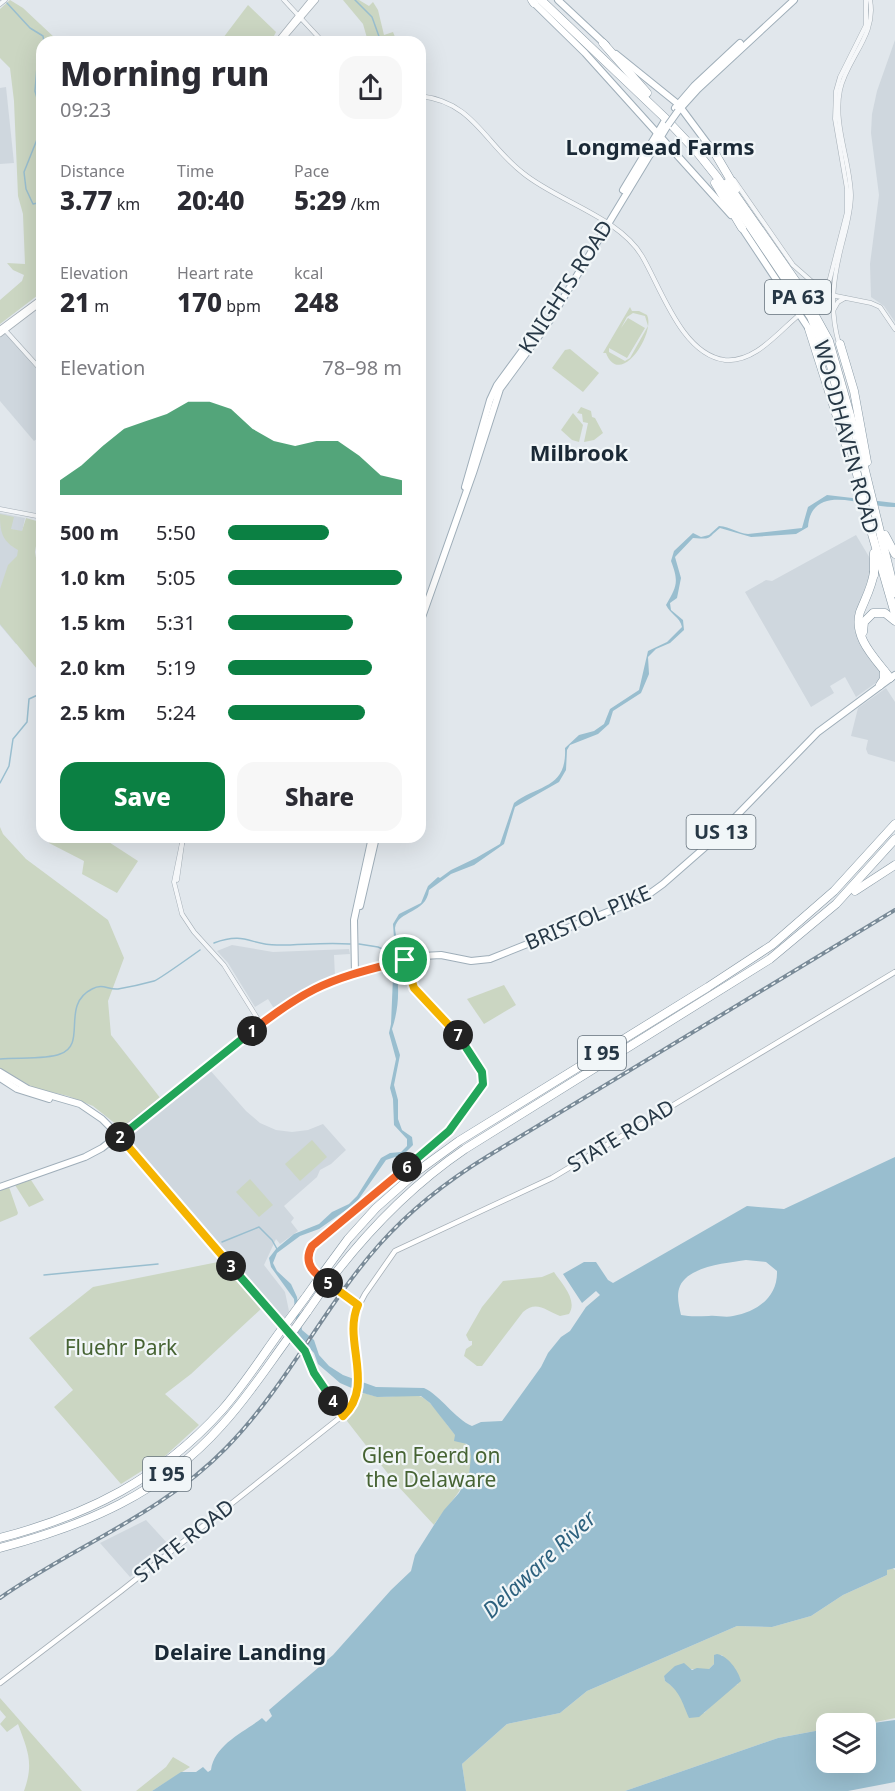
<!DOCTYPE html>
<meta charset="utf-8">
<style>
body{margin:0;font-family:"Noto Sans",sans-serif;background:#f7f7f7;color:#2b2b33;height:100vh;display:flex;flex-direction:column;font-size:22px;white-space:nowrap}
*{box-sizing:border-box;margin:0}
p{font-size:20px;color:#7c7c81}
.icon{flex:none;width:33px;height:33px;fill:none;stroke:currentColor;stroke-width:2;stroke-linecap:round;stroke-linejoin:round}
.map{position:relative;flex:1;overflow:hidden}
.side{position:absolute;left:36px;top:36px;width:390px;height:807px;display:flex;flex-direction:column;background:#fff;border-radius:18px;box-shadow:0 6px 24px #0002}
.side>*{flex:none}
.tools{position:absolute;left:816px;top:1713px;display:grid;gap:12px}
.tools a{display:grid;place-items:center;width:60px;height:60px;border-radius:12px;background:#fff;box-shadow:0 6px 24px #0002;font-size:30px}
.pin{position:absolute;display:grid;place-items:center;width:51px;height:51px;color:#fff;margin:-26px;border:3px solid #fff;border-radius:50%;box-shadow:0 2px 6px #0007}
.km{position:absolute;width:30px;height:30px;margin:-15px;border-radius:50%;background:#222;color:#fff;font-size:16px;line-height:30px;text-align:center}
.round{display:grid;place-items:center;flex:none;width:63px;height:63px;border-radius:18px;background:#f7f7f7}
.head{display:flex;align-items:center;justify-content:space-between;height:102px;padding:0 24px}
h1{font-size:33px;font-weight:800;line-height:45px}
.figures{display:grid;grid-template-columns:repeat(3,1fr);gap:9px;height:102px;padding:6px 24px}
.figures div{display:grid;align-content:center}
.figures b{font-size:26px;font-weight:800}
.figures small{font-size:16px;font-weight:400}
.figures p{font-size:16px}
.chart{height:168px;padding:12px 24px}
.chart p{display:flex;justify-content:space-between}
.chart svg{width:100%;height:108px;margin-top:6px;fill:#0b8043;opacity:.7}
.primary-button{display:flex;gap:12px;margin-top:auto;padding:12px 24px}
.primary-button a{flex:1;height:69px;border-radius:18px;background:#0b8043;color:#fff;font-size:24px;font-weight:800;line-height:69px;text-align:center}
.primary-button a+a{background:#f7f7f7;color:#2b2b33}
ul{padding:0 24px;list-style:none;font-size:20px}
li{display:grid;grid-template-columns:96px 72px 1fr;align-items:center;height:45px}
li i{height:15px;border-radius:8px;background:#0b8043}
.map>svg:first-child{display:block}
</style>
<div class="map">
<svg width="895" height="1791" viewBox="0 0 895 1791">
<rect width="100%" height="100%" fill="#e1e7ec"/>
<g fill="#cfd7de">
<path d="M895,40V322L884,306L871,297L870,264L879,195L871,133L872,114L877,91Z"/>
<path d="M6,87L14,163L0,164V88Z"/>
<path d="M4,332L42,375V435L34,441L0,401V335Z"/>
<path d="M0,513L25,518L18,551L26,636L16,644L0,625Z"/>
<path d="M856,535L871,560L869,577L854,618L855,633L879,672L880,680L856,697L845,677L830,686L834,693L811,707L745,592L766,580L772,581Z"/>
<path d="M886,688L895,702V762L868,754L866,749L868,740L851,736L858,708Z"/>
<path d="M232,945L273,952L349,949L350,954L334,955L335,977L309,988L275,1010L268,999L255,1007L228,963L217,951Z"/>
<path d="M209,1069L246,1111L260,1123L276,1130L292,1132L308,1130L323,1124L346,1150L331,1164L320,1170L317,1177L284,1206L294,1218L291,1222L298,1231L280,1244L276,1239L264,1265L285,1292L289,1311L283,1320L124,1136Z"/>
<path d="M146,1520L168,1544L130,1577L100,1543Z"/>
</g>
<g fill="#cbd6c2" fill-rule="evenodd">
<path d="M10,0L23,8L56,39L66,37L83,42H42V292L0,324V300L22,281L24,275L13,270L7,263L25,264L23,214L18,196L14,101L10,68L0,58V9Z"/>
<path d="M343,0H359L369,6L373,2L378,10L384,35L393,32L397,42H372L367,38L363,24Z"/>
<path d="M248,5L276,32L271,42H220Z"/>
<path d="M630,307L632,311H639L647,315C656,333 620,389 606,353H603ZM633,313L645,316L648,326L630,358L625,361L609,352V348L627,358L645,328L628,318L621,328L627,317Z"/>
<path d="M570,349L599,373L583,392L552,368L565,350Z"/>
<path d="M581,407L591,411L592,417L595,418L603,433L594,440L584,442L588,423L583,422L582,414L577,413Z"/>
<path d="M573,413L583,425L579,442L572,440L561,430Z"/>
<path d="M0,514L14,517L11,529L22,531L26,518L40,522L35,552L41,587L39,618L42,625V675L0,624V589L8,565L17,556L18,550C2,541 0,532 0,514Z"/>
<path d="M0,827L3,834L26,859L108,920L124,958L108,1001L111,1035L161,1099L126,1126L117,1125L93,1106L68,1096L34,1088L0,1068Z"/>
<path d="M53,837H101L138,861L117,893L82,874L84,861L49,843Z"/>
<path d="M504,985L516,1005L484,1024L467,999Z"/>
<path d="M312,1140L327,1157L300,1181L285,1164Z"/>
<path d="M250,1179L273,1205L259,1217L236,1192Z"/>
<path d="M31,1180L44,1200L29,1207L15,1185Z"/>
<path d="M9,1187L18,1213L17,1215L0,1222V1190Z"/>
<path d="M223,1261L263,1307L191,1374L165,1394L199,1425L164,1457L121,1484L54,1407L73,1390L29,1338L93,1287Z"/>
<path d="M554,1272C562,1284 578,1300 569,1314L560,1316C546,1311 537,1300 523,1312L482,1366H477L464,1356L466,1349L472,1345V1341H469L466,1335L482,1307L503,1281L542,1277Z"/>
<path d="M363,1393C369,1394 375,1397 381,1397C390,1397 415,1393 422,1397C434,1404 443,1420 452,1431C457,1438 465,1441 468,1447C483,1472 446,1506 434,1525L396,1484L347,1421V1415Z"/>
<path d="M891,1567L895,1570V1718L866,1724H826V1729L778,1738L625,1791H466L462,1764L507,1724L560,1713L587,1691L737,1626L772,1627L811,1616L843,1595L887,1575V1570ZM714,1655H722L738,1684L730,1688L704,1713H687C685,1698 676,1688 665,1681L664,1676L689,1669H709L714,1664Z"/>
<path d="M0,1698L82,1791H24C34,1763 28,1751 18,1724L7,1732L0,1724L6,1717L0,1710Z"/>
<path d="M173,1757L190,1767L152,1791H136L166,1767Z"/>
</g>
<g fill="#99becf" fill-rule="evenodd">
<path d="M827,495L895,503V507C866,508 812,480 808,527L796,534L751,537L720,528C705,540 713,539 693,538L675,557L681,578L677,598L670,603L671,610L683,620L684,630L670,643L656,649L648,657L649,674L641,693L613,711L609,724L598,734L570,745L567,750L566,770L559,782L515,807L504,844L474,865L451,874L429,890C426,914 398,910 395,928C395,932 397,938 397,942L390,952C401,975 400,1006 392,1029L400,1055L394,1085L398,1100V1119L402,1130L412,1137L413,1145L404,1154L386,1160L356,1203L319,1229L300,1236L277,1253L273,1263L277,1271L291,1284L297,1297L302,1330L314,1340L319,1355L329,1366L343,1375L376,1387L424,1388C440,1395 455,1419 472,1426L481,1422L502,1421L541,1367L548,1353L561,1337L570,1331L586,1307L600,1295L596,1291L582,1303L563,1274L584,1262H596L608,1280L613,1283L747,1206L784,1209L895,1157V1568L887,1570V1575L843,1595L811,1616L772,1627L737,1626L587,1691L560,1713L507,1724L462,1764L466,1791H152L181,1772H196L203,1767L208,1772L211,1770C215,1744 243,1733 262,1718L266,1722L272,1716L269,1710L333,1655L391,1590L411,1571L415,1555L434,1525L444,1510L459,1493L469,1475L471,1457L470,1449L467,1444L454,1441L455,1435L430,1403L421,1396L377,1397L363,1393L340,1383L318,1364L314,1353L297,1335L294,1299L271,1267L269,1258L276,1249L294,1234L319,1224L332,1212L349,1204L357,1196L381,1158L390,1153L401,1152L407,1146V1139L394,1125L393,1099L390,1088L396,1059L389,1033L391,1024L393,977L387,953L389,944L394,938L393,924L399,914L421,903L428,886L438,877L440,878L451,870L476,858L500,844L514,803C539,784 567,789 565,748L579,735L594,731L604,724L610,709L639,690L648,651L667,642L682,627C680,617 670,614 666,605C677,586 679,582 671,561L674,551L693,533L701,537L709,535L719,526C731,527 737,533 748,534L802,528L808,507ZM746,1260L766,1262L777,1271C778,1297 757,1312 733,1316C725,1318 717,1315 709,1316C699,1316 691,1317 681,1315C679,1306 676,1295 680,1286C689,1266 727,1263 746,1260Z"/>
<path d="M717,1654C728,1656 738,1670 741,1681L699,1717L689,1718C682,1702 680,1691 665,1681L664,1676L675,1666L684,1663L692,1670L697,1668L709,1669L714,1664V1655Z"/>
<path d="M895,1720V1782L848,1791H625L778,1738L826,1729V1762H866V1724Z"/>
</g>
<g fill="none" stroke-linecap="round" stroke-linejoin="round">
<g stroke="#99becf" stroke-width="1.5">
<path d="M355,0L372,17L381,42"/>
<path d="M7,3L30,28L43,36L44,42"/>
<path d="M260,42L271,39"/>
<path d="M42,55L37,67L35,91L42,116L40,132L24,172L26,189L33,204L42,202"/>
<path d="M0,783L9,766L13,739L27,722L29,699L42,693"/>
<path d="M214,943C246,931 251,946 279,945C303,945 325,942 350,944"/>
<path d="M359,944L378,947L387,951"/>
<path d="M0,1059C17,1057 45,1060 60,1054C88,1045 60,1005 92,989C103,983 108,990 118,989C130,987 143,984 154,981C158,980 193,955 200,950"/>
<path d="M222,1242L259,1227L272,1240L277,1249"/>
<path d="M44,1275L158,1264"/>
</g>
<g stroke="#a5afb7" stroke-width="5">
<g id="tertiary">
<path d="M284,0L323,42"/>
<path d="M0,4L5,0"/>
<path d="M420,96C474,102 484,143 523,173C557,201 619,217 642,256C661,288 682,355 725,360C757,363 781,328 804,311"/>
<path d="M734,180L793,265L826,294L871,303L880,307L895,329"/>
<path d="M814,305L826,294L847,212V189L835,119L836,91L840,77L866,25V0"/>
<path d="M834,309L838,302L845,298"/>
<path d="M5,330L42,371"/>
<path d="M839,344C829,309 833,279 842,244C846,228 851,212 851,195C850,160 833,125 840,90C847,58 877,35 870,0"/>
<path d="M0,509L42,517"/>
<path d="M182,843L174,882L182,914L194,932L224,965L261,1024"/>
<path d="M177,880L183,837"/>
<path d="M119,1136L304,1349L314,1373L343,1416"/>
<path d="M358,1305C337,1289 288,1268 319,1239L444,1136L460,1118L484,1081L482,1072L460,1037L414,988L405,961"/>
</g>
</g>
<g stroke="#a5afb7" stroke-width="6">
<g id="secondary">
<path d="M277,42L311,0"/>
<path d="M280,42L316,0"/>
<path d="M0,329L42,298"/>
<path d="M0,334L42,302"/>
<path d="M335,1404L343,1406L352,1402"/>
<path d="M0,1683L121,1591L347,1412L358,1391L356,1311L365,1294L395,1251L552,1178L895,972"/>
</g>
</g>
<g stroke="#9faeb9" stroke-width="8">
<g id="primary">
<path d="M558,0L606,45"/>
<path d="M534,3L585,53L731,215"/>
<path d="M616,54L678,104L716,155"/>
<path d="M675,108L694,86L740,43"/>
<path d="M679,110L698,89L794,0"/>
<path d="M623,190L664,122"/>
<path d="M740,225L809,329"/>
<path d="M465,487L490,400L497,385L536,332"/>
<path d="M420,623L473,473L500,389L547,325L668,125"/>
<path d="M360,906L376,837"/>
<path d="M355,974L354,920L372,837"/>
<path d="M0,1072L28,1089L80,1104L102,1119L119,1136"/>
<path d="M0,1078L17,1089L49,1099"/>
<path d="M0,1187L85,1157L102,1148L255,1028L315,989L351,975L423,956L441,955L471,961L490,959L645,897L663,884L711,842L818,732L895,675"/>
</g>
</g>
<g stroke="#8798a4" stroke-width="9">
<g id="motorway">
<path d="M532,0L534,3"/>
<path d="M541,0L665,118L697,152L717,177L811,317L831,366L868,520L895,614"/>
<path d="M603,43L647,93"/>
<path d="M716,155L736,189"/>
<path d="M715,183L742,228"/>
<path d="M727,183L797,283L829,341L860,450L895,593"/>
<path d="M809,329L846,445"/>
<path d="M840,344L854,391L867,462"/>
<path d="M885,535L895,554"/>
<path d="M874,572C872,587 865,599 860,612C852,638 877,660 890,678"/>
<path d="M874,575V553"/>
<path d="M863,632L864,622L873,613H885L895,621"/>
<path d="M880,685L884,679V671"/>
<path d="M855,891L895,865"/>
<path d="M323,1273L348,1239L376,1208L419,1170L459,1141L708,987L772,945L834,891L895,824"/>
<path d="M331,1279C370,1228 412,1185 465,1149L770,959L836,904L895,839"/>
<path d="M305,1298L317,1281"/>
<path d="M307,1312L325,1286"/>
<path d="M0,1538C88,1515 160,1479 222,1410C244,1385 262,1356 282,1329"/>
<path d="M0,1548C86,1525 161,1494 222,1425C247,1398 267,1367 289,1337"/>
</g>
</g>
<use href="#tertiary" stroke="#f5f7f9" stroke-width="4"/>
<use href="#secondary" stroke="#fff" stroke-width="4.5"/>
<use href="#primary" stroke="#fff" stroke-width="6"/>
<use href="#motorway" stroke="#fff" stroke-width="8"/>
<g stroke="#798a97" stroke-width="4">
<path id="rail" d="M0,1598C74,1546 162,1514 226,1448C286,1387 323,1308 379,1245C411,1209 447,1181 488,1156L895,910"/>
</g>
<use href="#rail" stroke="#f1f6f8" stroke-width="1.5" stroke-dasharray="4.5" stroke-linecap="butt"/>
<g stroke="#a5afb7" stroke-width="5" stroke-linecap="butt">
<path id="tertiary-bridge" d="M804,311L814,305"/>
</g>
<g stroke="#9faeb9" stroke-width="8" stroke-linecap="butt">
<path id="primary-bridge" d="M668,125L678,111"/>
</g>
<g stroke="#8798a4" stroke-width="9" stroke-linecap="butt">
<g id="motorway-bridge">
<path d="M317,1281L323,1273"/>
<path d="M325,1286L331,1279"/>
<path d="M282,1329L305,1298"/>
<path d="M289,1337L307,1312"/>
</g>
</g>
<use href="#tertiary-bridge" stroke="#f5f7f9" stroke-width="4"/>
<use href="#primary-bridge" stroke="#fff" stroke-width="6"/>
<use href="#motorway-bridge" stroke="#fff" stroke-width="8"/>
</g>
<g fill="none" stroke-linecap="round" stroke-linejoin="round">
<g stroke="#fff" stroke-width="12">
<path id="split-1" d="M252,1031C271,1016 293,1000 315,989C343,975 375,968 405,960"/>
</g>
<g stroke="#fff" stroke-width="12">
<path id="split-2" d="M120,1137L252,1031"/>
</g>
<g stroke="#fff" stroke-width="12">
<path id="split-3" d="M120,1137L231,1266"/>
</g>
<g stroke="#fff" stroke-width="12">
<path id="split-4" d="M231,1266L305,1351L314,1373L333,1401"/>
</g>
<g stroke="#fff" stroke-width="12">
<path id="split-5" d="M328,1283L358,1305C342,1341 376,1385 343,1416L333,1401"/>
</g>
<g stroke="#fff" stroke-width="12">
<path id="split-6" d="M328,1283C315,1274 302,1264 312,1246L407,1167"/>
</g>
<g stroke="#fff" stroke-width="12">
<path id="split-7" d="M407,1167L449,1131L483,1084L482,1072L458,1035"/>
</g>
<g stroke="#fff" stroke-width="12">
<path id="split-8" d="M405,960L414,988L458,1035"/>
</g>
<use href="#split-1" stroke="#f0652b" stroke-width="8"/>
<use href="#split-2" stroke="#22a559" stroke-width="8"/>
<use href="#split-3" stroke="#f5b400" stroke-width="8"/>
<use href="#split-4" stroke="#22a559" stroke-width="8"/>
<use href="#split-5" stroke="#f5b400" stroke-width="8"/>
<use href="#split-6" stroke="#f0652b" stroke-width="8"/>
<use href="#split-7" stroke="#22a559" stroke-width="8"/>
<use href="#split-8" stroke="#f5b400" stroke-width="8"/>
</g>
<g text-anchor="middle" stroke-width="4.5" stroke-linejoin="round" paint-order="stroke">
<g fill="#f1f6f8" stroke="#64717b" stroke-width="1.5">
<rect x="765" y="280" width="66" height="34" rx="4.5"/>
<rect x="686.5" y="815" width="69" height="34" rx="4.5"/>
<rect x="578" y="1036" width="48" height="34" rx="4.5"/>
<rect x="143" y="1457" width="48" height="34" rx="4.5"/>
</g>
<g font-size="20" font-weight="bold" fill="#273846">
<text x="798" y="304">PA 63</text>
<text x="721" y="839">US 13</text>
<text x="602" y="1060">I 95</text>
<text x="167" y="1481">I 95</text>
</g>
<g font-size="21" fill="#273846" stroke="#f1f6f8">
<text transform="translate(566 287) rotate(-57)" y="7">KNIGHTS ROAD</text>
<text transform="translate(846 437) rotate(75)" y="7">WOODHAVEN ROAD</text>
<text transform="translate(588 918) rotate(-23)" y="7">BRISTOL PIKE</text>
<text transform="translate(621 1136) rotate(-31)" y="7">STATE ROAD</text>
<text transform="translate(184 1541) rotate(-38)" y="7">STATE ROAD</text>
</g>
<g font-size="21" fill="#466333" stroke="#f1f6f8">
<text x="121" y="1355">Fluehr Park</text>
<text x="431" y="1463">Glen Foerd on<tspan x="431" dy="24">the Delaware</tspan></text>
</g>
<g font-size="22" font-weight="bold" fill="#1a2936" stroke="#f1f6f8">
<text x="660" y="155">Longmead Farms</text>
<text x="579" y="461">Milbrook</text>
<text x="240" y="1660">Delaire Landing</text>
</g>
<g font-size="22" font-style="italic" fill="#2d617e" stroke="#f1f6f8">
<text transform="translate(539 1564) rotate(-43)" y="8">Delaware River</text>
</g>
</g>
</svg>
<div class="tools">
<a><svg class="icon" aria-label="layers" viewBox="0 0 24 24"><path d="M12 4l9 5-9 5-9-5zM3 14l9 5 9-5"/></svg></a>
</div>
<div class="pin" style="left:405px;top:960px;background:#1e9e55"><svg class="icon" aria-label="arrive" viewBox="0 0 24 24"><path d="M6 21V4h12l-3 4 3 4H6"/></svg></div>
<b class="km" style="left:252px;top:1031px">1</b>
<b class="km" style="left:120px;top:1137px">2</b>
<b class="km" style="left:231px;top:1266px">3</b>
<b class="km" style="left:333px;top:1401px">4</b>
<b class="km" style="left:328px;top:1283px">5</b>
<b class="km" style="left:407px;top:1167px">6</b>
<b class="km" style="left:458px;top:1035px">7</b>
<section class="side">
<div class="head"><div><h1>Morning run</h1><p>09:23</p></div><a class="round"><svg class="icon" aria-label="share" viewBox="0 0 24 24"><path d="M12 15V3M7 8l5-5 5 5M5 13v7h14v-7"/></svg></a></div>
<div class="figures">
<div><p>Distance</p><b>3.77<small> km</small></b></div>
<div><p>Time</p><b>20:40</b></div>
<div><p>Pace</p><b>5:29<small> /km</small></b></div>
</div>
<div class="figures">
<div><p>Elevation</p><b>21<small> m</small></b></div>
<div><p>Heart rate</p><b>170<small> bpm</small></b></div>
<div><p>kcal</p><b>248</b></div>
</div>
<div class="chart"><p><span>Elevation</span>78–98 m</p>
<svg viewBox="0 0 160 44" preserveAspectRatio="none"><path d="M0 44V38L10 32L20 24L30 17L40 14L50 11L60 6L70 6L80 9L90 17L100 22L110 24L120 22L130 22L140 28L150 36L160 38V44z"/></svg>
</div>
<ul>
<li><b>500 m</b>5:50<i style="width:58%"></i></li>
<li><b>1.0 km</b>5:05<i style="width:100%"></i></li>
<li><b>1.5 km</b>5:31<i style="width:72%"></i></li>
<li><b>2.0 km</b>5:19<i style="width:83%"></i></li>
<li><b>2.5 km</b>5:24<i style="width:79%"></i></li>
</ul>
<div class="primary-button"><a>Save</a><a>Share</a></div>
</section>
</div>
